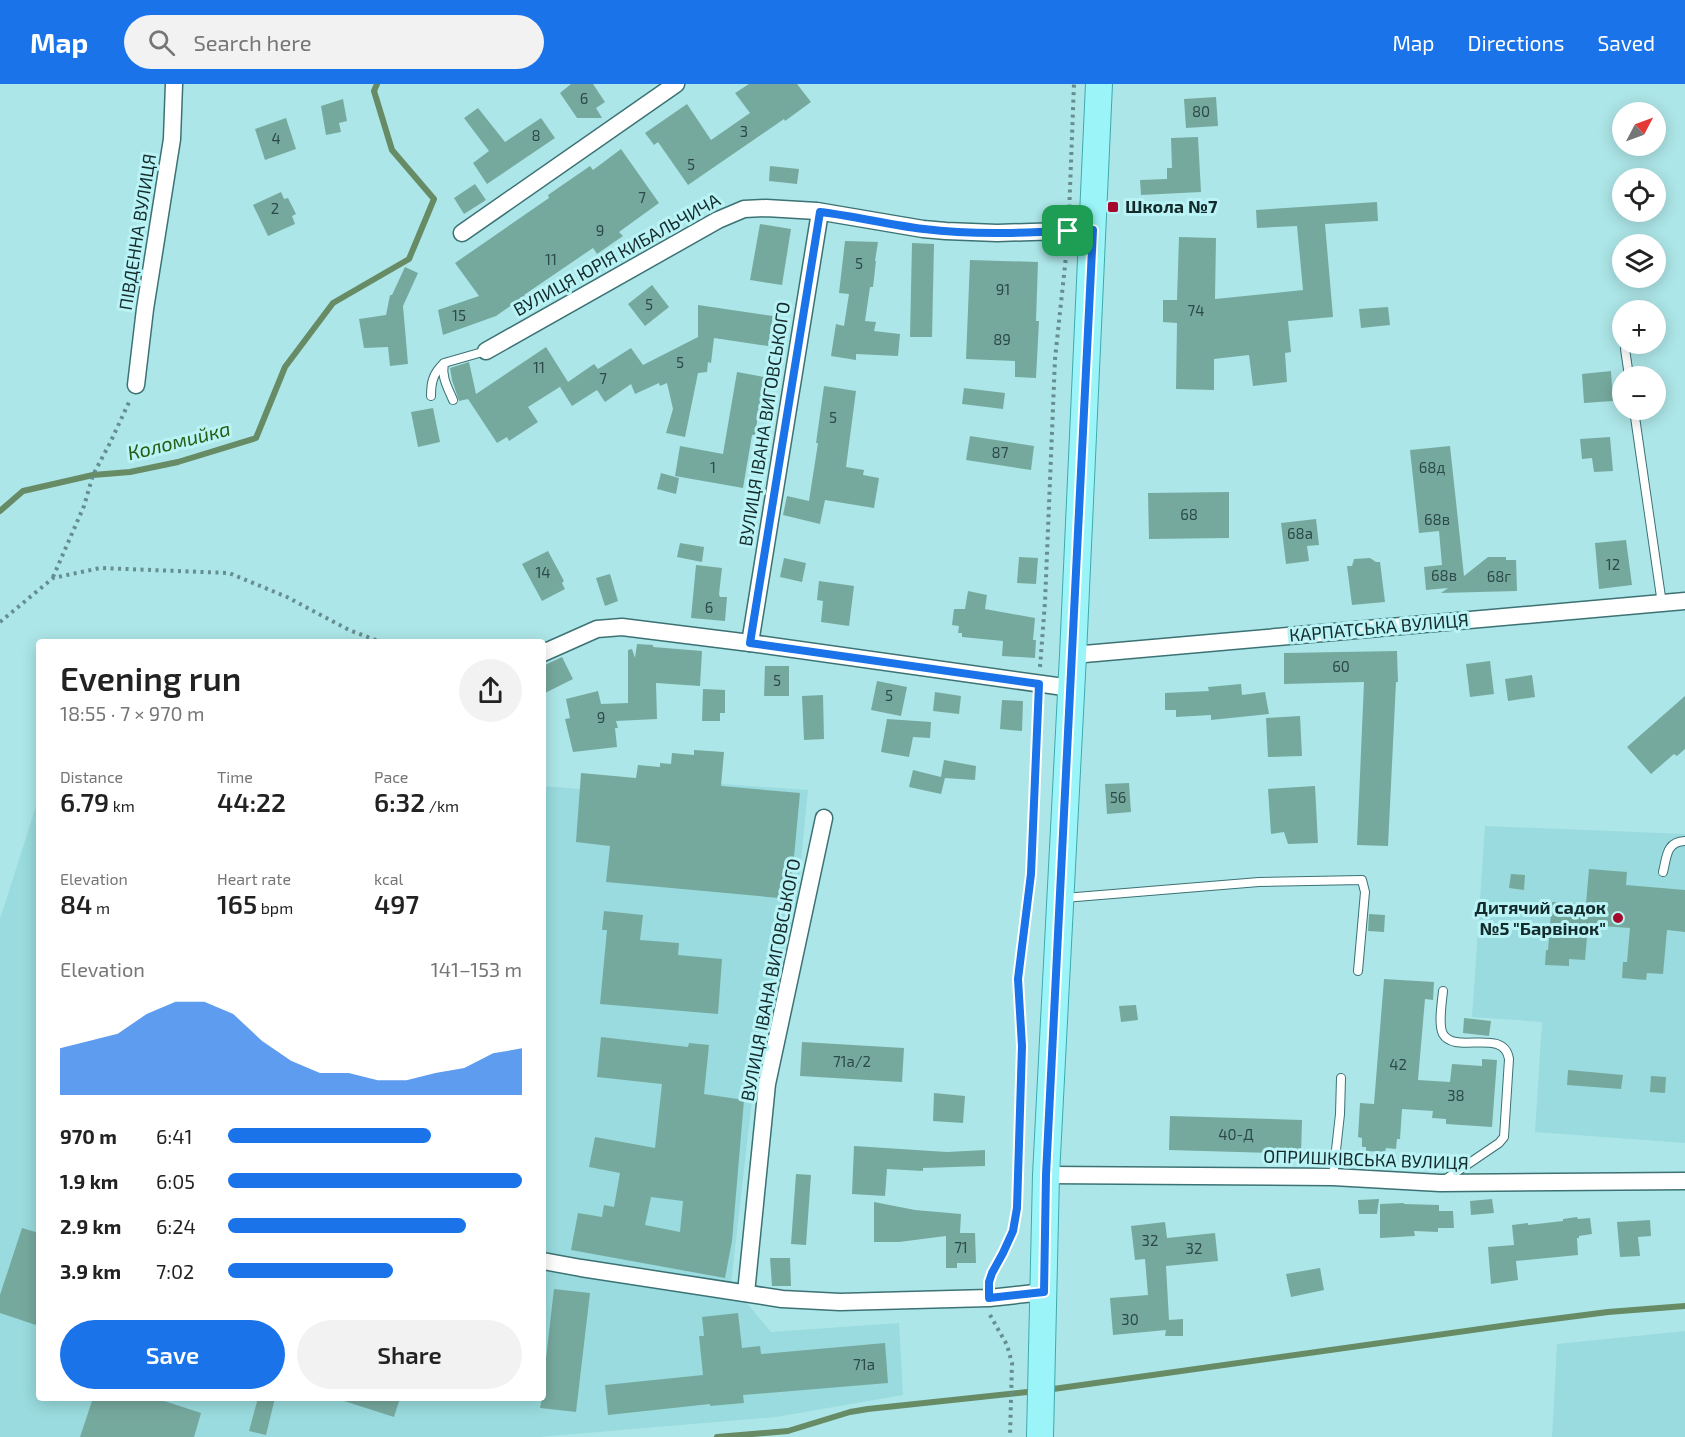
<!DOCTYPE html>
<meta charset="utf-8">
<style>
body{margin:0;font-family:"Exo 2",sans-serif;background:#f2f2f2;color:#222;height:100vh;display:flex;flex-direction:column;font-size:22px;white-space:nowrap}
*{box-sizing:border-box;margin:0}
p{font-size:20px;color:#767676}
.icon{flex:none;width:33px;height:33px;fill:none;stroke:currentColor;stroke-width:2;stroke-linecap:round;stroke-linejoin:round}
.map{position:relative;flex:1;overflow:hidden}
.drawer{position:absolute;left:36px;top:555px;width:510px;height:762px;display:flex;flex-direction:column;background:#fff;border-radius:6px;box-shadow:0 3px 15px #0003}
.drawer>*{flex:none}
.needle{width:39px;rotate:49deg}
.tools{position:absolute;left:1612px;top:18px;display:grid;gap:12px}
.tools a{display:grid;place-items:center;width:54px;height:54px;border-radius:50%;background:#fff;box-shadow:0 3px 15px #0003;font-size:30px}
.pin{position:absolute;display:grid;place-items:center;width:51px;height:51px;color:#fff;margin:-26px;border-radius:12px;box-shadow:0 3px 9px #0006}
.round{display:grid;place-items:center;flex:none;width:63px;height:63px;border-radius:32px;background:#f2f2f2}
.head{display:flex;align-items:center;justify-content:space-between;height:102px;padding:0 24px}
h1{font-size:33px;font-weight:600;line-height:45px}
.figures{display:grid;grid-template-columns:repeat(3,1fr);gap:9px;height:102px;padding:6px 24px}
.figures div{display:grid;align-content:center}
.figures b{font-size:26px;font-weight:600}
.figures small{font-size:16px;font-weight:400}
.figures p{font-size:16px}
.chart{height:168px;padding:12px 24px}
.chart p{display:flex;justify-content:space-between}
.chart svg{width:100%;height:108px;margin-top:6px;fill:#1a73e8;opacity:.7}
.action{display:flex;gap:12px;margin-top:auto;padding:12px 24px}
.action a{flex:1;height:69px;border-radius:36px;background:#1a73e8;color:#fff;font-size:24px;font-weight:600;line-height:69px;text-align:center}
.action a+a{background:#f2f2f2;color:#222}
ul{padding:0 24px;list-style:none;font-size:20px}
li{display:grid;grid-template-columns:96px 72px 1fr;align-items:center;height:45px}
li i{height:15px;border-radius:8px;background:#1a73e8}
header{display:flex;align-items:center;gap:36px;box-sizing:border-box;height:84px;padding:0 30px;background:#1a73e8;color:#fff}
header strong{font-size:28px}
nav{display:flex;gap:33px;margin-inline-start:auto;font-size:21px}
.search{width:420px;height:54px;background:#f2f2f2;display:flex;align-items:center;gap:15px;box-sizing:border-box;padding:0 21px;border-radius:33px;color:#767676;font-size:22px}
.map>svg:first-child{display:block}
</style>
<header>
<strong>Map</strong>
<div class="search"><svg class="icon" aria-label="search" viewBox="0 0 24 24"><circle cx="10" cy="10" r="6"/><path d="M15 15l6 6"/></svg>Search here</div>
<nav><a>Map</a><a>Directions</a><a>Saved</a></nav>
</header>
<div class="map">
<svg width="1685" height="1353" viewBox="0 0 1685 1353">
<rect width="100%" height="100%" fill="#ade6e8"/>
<g fill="#99dbde">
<path d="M637,694L808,706L797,818L760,945L731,1200L771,1248L899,1239L903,1311L776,1333L539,1353H0V835L39,713V1314H543V702L629,709Z"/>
<path d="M1485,742L1685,750V1059L1535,1048L1542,938L1472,933Z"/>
<path d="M1685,1247V1353H1552L1557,1260Z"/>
</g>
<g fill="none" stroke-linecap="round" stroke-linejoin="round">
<g stroke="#668b65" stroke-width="6">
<path d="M0,427L23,407L93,391L130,388L178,378L256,354L285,283L333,219L409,175L434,115L392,66L374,7L377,0"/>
<path d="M1046,1306L1530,1238L1608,1228L1685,1222"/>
<path d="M717,1353L788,1347L850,1328L868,1325L1036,1307"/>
</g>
</g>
<g fill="#76a99e" fill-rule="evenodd">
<path d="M571,0H593L605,18L596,24L602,34H577L560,9Z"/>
<path d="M749,0H797L811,18L785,37L784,35L688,101L658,58L654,61L645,49L687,20L711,56L750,29L735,9Z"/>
<path d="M1216,13L1218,42L1186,44L1184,15Z"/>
<path d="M343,15L347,37L339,39L341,48L326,51L321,22Z"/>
<path d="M478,24L505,58L541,34L555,54L487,100L473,79L489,67L464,34Z"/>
<path d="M286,34L296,65L265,76L255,45Z"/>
<path d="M1198,53L1201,108L1141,111L1140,96L1167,95V84H1172L1171,54Z"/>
<path d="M621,65L659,119L619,148L623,152L597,170L593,164L524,211L525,212L496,232L443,251L438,226L479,212L455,179L549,114L548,111L590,82L593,86Z"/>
<path d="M770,82L799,85L797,100L769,97Z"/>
<path d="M475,100L486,116L464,130L454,114Z"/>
<path d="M281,108L284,115L288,114L296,130L292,132L295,140L268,152L253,121Z"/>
<path d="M1377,118L1378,137L1325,140L1333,233L1288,237L1291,268L1285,269L1287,298L1253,302L1249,271L1214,275V306L1176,305L1177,239L1163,238V216H1177L1179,153L1216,154L1215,215L1303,206L1297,142L1257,144L1256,126Z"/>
<path d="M760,140L791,145L782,201L750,196Z"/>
<path d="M845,157L878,158L875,177H876L873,203H870L865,237L876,238L874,247L900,250L898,272L856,270V276L831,272L836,240L844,242L849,210L839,209Z"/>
<path d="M912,159L934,160L932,253H910Z"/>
<path d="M970,176L1038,178L1036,237H1039L1036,294L1015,293V277L966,275Z"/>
<path d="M405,183L418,189L403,222L408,280L390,282L388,263L364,264L359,235L386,231L390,211H392Z"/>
<path d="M652,201L669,223L645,242L628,220Z"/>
<path d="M698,221L773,232L768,262L714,254L711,279L708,278L707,288L698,289L685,353L666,349L673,325L667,299L660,302L659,299L635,310L631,300L605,318L597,306L572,322L560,303L566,299L528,323L538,338L509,357L507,353L497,359L468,315L459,317L452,296L450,284L469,278L476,310L546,263L568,298L594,280L598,285L631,264L643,281L698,253Z"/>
<path d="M1388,223L1390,241L1361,244L1359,225Z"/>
<path d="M1611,287L1613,317L1584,319L1582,290Z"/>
<path d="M737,288L764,293L755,351H752L743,404L675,392L680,362L723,370Z"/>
<path d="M824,302L856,307L846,383L864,386L863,391L879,394L874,424L825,416L820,440L783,431L787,412L809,417L818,359H816Z"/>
<path d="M964,304L1005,309L1003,325L962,320Z"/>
<path d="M433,324L440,358L418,363L411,328Z"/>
<path d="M970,352L1034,362L1031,386L966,376Z"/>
<path d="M1610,353L1613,387L1594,388L1592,374L1582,375L1580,355Z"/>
<path d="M1450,362L1464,492L1488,473H1506V476H1516L1517,507L1441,509L1448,504L1426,506L1424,483L1442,481L1439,447L1419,449L1410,366Z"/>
<path d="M661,389L679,394L676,410L657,405Z"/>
<path d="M1229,408V454L1149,455L1148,409Z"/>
<path d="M1316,435L1319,461L1307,462L1309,477L1286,480L1281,439Z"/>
<path d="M1626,456L1632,501L1599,505L1595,459Z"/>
<path d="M680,459L704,463L702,478L677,473Z"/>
<path d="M548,467L564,497L562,499L565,505L542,517L522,480Z"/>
<path d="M1019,473L1038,474L1036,500L1017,499Z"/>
<path d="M784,474L806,479L802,498L780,493Z"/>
<path d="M1370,474L1376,478H1380L1385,518L1352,521L1347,482H1352L1354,475Z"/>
<path d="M696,481L722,484L719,510L720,513H727L725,537L691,534Z"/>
<path d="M610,490L618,517L605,522L596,494Z"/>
<path d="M819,497L854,502L849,542L821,538L823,517L817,516Z"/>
<path d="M968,507L987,511L985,525L1035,534L1033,556H1036L1035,574L1002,572L1003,557L962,553V549H958L959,542L952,541L954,525H965Z"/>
<path d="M637,560L653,561V563L702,567L700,602L656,599L657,635L616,637L618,644H615L617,663L573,668L565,635L570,634L566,615L598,607L601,620L628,619V566L632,565L635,574Z"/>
<path d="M1397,567L1398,598H1396L1388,762L1357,761L1364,598L1284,600V569Z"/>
<path d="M562,573L573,595L543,610V582Z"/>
<path d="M1490,577L1494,610L1470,613L1466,580Z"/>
<path d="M765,582H789V612H764Z"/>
<path d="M1532,591L1535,613L1508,617L1505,595Z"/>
<path d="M877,597L907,603L901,632L871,626Z"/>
<path d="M1241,600L1242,611L1265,608L1269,630L1211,636V631L1176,633V626H1165V609L1209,607L1208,603Z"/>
<path d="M703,605L725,606V629H720V637H702Z"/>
<path d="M935,608L961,612L959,630L933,627Z"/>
<path d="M823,611L824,655L804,656L802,612Z"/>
<path d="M1685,612V665L1677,672L1674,670L1651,690L1627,663Z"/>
<path d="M1002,616L1023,617L1022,647L1000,645Z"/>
<path d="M1300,632L1302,672L1268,673L1266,634Z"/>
<path d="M887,635L931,638L930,654L913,653L909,673L881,668Z"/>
<path d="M694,666L724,668L721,702L800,709L790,815L606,798L610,762L576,758L581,689L636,694L638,681L660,683V679L671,680L672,669L694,671Z"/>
<path d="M944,676L976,682L975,696L945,694L941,710L909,703L913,686L941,693Z"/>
<path d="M1129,699L1131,728L1107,730L1105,700Z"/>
<path d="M1315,702L1318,759L1288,760L1284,748L1271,750L1268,705Z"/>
<path d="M1589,785L1627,788L1626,801L1685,806V848L1667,846L1663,890L1647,889L1646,896L1622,894L1623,878H1627L1630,844L1588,841L1585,876L1569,875V882L1545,881L1546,866H1548L1552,818L1586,820Z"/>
<path d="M1511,790L1525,791L1524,806L1509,804Z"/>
<path d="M604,827L643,831L640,856L679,859L678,871L722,875L718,930L600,920L607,846H602Z"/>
<path d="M1369,830L1385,831L1384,848L1368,847Z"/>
<path d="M1384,895L1434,898L1433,916L1425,915L1418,996L1450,998L1452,980L1482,982V975L1497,976L1492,1043L1446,1040V1035L1432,1034L1433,1027L1402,1025L1400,1055H1397L1396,1065L1386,1064L1385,1068L1366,1067V1063H1362V1054L1358,1053L1360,1019L1374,1020Z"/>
<path d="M1136,921L1138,936L1121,938L1119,922Z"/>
<path d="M1464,934L1491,937L1489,952L1463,949Z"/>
<path d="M601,953L688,963L689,959L709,961L704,1010L744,1016L732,1157L725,1194L571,1166L578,1129L602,1133L604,1121L614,1123L620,1089L589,1083L595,1053L655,1064L662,1000L597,993ZM651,1113L683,1117L680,1148L645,1141Z"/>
<path d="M802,958L904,964L902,998L800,992Z"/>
<path d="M1568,986L1623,991L1621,1005L1567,1001Z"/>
<path d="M1651,992L1666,993L1665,1009L1650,1008Z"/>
<path d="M934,1009L965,1012L963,1039L933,1037Z"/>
<path d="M1170,1032L1302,1036L1301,1070L1169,1066Z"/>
<path d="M854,1062L947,1068L985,1066V1082L923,1084V1087L887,1085L885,1112L852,1110Z"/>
<path d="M796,1090L811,1091L806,1161L791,1160Z"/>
<path d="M1379,1115L1377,1130H1359L1358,1116Z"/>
<path d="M1492,1115L1494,1129L1471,1131L1470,1117Z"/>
<path d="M874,1118L915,1126L961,1130L960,1149H975L976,1179H957V1184H946V1152L899,1158H874Z"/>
<path d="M1404,1119V1120L1439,1121V1127H1453L1454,1144H1438V1148L1414,1147L1415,1152L1380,1154V1120Z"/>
<path d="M1577,1133L1578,1135L1590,1134L1592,1150L1579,1152V1154H1577L1578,1171L1516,1177L1518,1196L1491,1200L1488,1163L1514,1161L1512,1141L1528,1139V1141L1563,1137V1135Z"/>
<path d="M1650,1136L1651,1152L1638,1153L1640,1172L1620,1173L1617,1138Z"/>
<path d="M1165,1138L1167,1154L1215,1149L1218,1177L1166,1182L1169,1236L1183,1235V1252H1165L1166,1246L1113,1251L1110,1214L1148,1211L1145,1175L1135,1176L1131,1142Z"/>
<path d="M22,1144L39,1149V1242L0,1229V1211Z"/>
<path d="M770,1174H790L791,1202H772Z"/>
<path d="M1320,1184L1324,1206L1291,1213L1286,1190Z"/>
<path d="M554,1205L590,1209L576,1328L540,1324L542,1314H543V1301Z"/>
<path d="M738,1229L742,1264L760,1262L761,1270L885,1259L888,1299L743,1311L744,1319L710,1322V1320L608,1331L605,1301L703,1291L699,1252H704L702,1233Z"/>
<path d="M93,1314H155L201,1329L194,1353H80Z"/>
<path d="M258,1314H275L266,1351L249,1347Z"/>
<path d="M345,1314H400L394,1333L344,1317Z"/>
</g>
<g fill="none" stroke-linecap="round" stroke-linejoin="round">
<g stroke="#3c7274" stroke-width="10">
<g id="lane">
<path d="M1625,265L1629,292"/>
<path d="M431,312C431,298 433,290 443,280"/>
<path d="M453,316C448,304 441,293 444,279L486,267"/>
<path d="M1634,326L1662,520"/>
<path d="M1663,788C1667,772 1666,758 1685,757"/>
<path d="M1064,814L1259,798L1362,796L1365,808L1358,887"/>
<path d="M1333,1093L1340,1030L1341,994"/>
<path d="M1443,1097L1499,1059L1504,1053L1509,975C1504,943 1455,971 1443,950C1438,941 1442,918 1443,907"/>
</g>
</g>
<g stroke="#3c7274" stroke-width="19">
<g id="street">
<path d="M462,149L676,0"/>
<path d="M486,267L718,136L744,125L766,124L817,127L923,145L946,147L997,149L1093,146"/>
<path d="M136,301L145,225L172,55L174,0"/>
<path d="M750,559L820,128"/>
<path d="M543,569L597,545L622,543L750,559L1071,604"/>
<path d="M1073,571L1685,517"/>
<path d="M1046,1091L1333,1093L1440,1099L1685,1097"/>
<path d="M543,1177L581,1184L782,1215L840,1218L989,1214L1044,1208"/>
<path d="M746,1209L767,1000L824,734"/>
</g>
</g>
<g stroke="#40a9ad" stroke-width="28">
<path id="primary" d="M1040,1353L1046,1091L1073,571L1099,0"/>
</g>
<g stroke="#658e8f" stroke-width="4" stroke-dasharray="3 4.5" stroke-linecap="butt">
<path d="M1069,131L1074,0"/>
<path d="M53,493L84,422L93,391L110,359L130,316"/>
<path d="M0,538L53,494L100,484L229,489L287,513L349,546L381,558"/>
<path d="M1040,583L1045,518L1055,275L1067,163"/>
<path d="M989,1197L1013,1147L1017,1124L1022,962L1018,895L1031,790L1038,615"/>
<path d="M990,1231L1007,1261L1012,1279L1010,1353"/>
</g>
<use href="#lane" stroke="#fff" stroke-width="8"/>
<use href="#street" stroke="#fff" stroke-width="16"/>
<use href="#primary" stroke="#9bf4f8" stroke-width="26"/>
</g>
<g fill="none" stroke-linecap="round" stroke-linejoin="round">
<g stroke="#fff" stroke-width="12">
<path id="route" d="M820,128C855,132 889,141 924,145C980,152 1037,148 1093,146L1046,1091L1044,1208L989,1214V1198L992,1189L1003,1169L1013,1147L1017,1124L1022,962L1018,895L1031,790L1039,600L750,559Z"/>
</g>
<use href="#route" stroke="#1a73e8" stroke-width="8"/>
</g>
<g fill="#a4082c" stroke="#baf3f5" stroke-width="2">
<rect x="1107" y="117" width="12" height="12" rx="3"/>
<circle cx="1618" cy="834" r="6"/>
</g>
<g text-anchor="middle" stroke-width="6" stroke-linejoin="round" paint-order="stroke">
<g font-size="15" fill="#2c4a48">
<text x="584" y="20">6</text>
<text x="1201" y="33">80</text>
<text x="744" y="53">3</text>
<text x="536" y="57">8</text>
<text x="276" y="60">4</text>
<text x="691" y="86">5</text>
<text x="642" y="119">7</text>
<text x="275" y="130">2</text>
<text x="600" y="152">9</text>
<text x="551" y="181">11</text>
<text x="859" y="185">5</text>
<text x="1003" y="211">91</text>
<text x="649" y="226">5</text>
<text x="1196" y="232">74</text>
<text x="459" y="237">15</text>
<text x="1002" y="261">89</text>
<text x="680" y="284">5</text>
<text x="539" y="289">11</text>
<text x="603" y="300">7</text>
<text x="833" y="339">5</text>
<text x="1000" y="374">87</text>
<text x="713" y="389">1</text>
<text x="1432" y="389">68д</text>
<text x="1189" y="436">68</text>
<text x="1437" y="441">68в</text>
<text x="1300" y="455">68а</text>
<text x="1613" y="486">12</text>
<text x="543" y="494">14</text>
<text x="1444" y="497">68в</text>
<text x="1499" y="498">68г</text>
<text x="709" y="529">6</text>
<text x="1341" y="588">60</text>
<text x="777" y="602">5</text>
<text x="889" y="617">5</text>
<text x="601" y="639">9</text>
<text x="1118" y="719">56</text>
<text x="852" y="983">71а/2</text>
<text x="1398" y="986">42</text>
<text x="1456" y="1017">38</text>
<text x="1236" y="1056">40-Д</text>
<text x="1150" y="1162">32</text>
<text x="961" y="1169">71</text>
<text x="1194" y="1170">32</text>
<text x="1130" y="1241">30</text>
<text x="864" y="1286">71а</text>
</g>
<g font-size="18" font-weight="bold" fill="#142b2c" stroke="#baf3f5" text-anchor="start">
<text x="1125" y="129">Школа №7</text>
<text x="1606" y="830" text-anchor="end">Дитячий садок<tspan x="1606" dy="21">№5 "Барвінок"</tspan></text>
</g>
<g font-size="18" fill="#142b2c" stroke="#baf3f5">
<text transform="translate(138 148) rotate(-81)" y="6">ПІВДЕННА ВУЛИЦЯ</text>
<text transform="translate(617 171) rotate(-29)" y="6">ВУЛИЦЯ ЮРІЯ КИБАЛЬЧИЧА</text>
<text transform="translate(765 340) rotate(-81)" y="6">ВУЛИЦЯ ІВАНА ВИГОВСЬКОГО</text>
<text transform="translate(1379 544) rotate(-5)" y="6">КАРПАТСЬКА ВУЛИЦЯ</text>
<text transform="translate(771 896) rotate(-79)" y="6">ВУЛИЦЯ ІВАНА ВИГОВСЬКОГО</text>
<text transform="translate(1366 1076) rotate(2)" y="6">ОПРИШКІВСЬКА ВУЛИЦЯ</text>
</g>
<g font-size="20" font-style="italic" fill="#255d12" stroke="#baf3f5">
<text transform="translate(179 357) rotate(-14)" y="7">Коломийка</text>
</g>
</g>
</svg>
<div class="tools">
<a><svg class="needle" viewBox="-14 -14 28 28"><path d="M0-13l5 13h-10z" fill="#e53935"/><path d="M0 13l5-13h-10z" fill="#767676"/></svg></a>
<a><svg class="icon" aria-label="locate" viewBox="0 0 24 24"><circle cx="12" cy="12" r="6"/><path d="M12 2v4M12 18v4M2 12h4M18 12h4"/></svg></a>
<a><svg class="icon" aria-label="layers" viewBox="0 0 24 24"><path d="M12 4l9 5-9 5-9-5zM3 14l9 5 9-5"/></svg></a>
<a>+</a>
<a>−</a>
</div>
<div class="pin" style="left:1068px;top:147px;background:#1e9e55"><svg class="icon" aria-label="arrive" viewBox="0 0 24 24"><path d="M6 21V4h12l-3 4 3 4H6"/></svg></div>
<section class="drawer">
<div class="head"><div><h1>Evening run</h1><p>18:55 · 7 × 970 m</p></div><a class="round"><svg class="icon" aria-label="share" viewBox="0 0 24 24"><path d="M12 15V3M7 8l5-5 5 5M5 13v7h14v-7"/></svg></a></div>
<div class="figures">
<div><p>Distance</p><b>6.79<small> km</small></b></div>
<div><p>Time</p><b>44:22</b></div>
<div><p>Pace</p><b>6:32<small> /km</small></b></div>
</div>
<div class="figures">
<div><p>Elevation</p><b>84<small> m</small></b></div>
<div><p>Heart rate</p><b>165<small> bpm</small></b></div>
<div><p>kcal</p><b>497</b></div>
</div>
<div class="chart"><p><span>Elevation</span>141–153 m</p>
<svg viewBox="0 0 160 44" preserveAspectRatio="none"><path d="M0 44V25L10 22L20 19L30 11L40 6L50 6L60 11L70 22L80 30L90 35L100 35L110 38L120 38L130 35L140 33L150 27L160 25V44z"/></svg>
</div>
<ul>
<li><b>970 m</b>6:41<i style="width:69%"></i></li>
<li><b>1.9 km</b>6:05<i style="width:100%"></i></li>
<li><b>2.9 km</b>6:24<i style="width:81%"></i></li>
<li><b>3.9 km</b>7:02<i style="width:56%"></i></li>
</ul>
<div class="action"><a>Save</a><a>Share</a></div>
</section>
</div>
